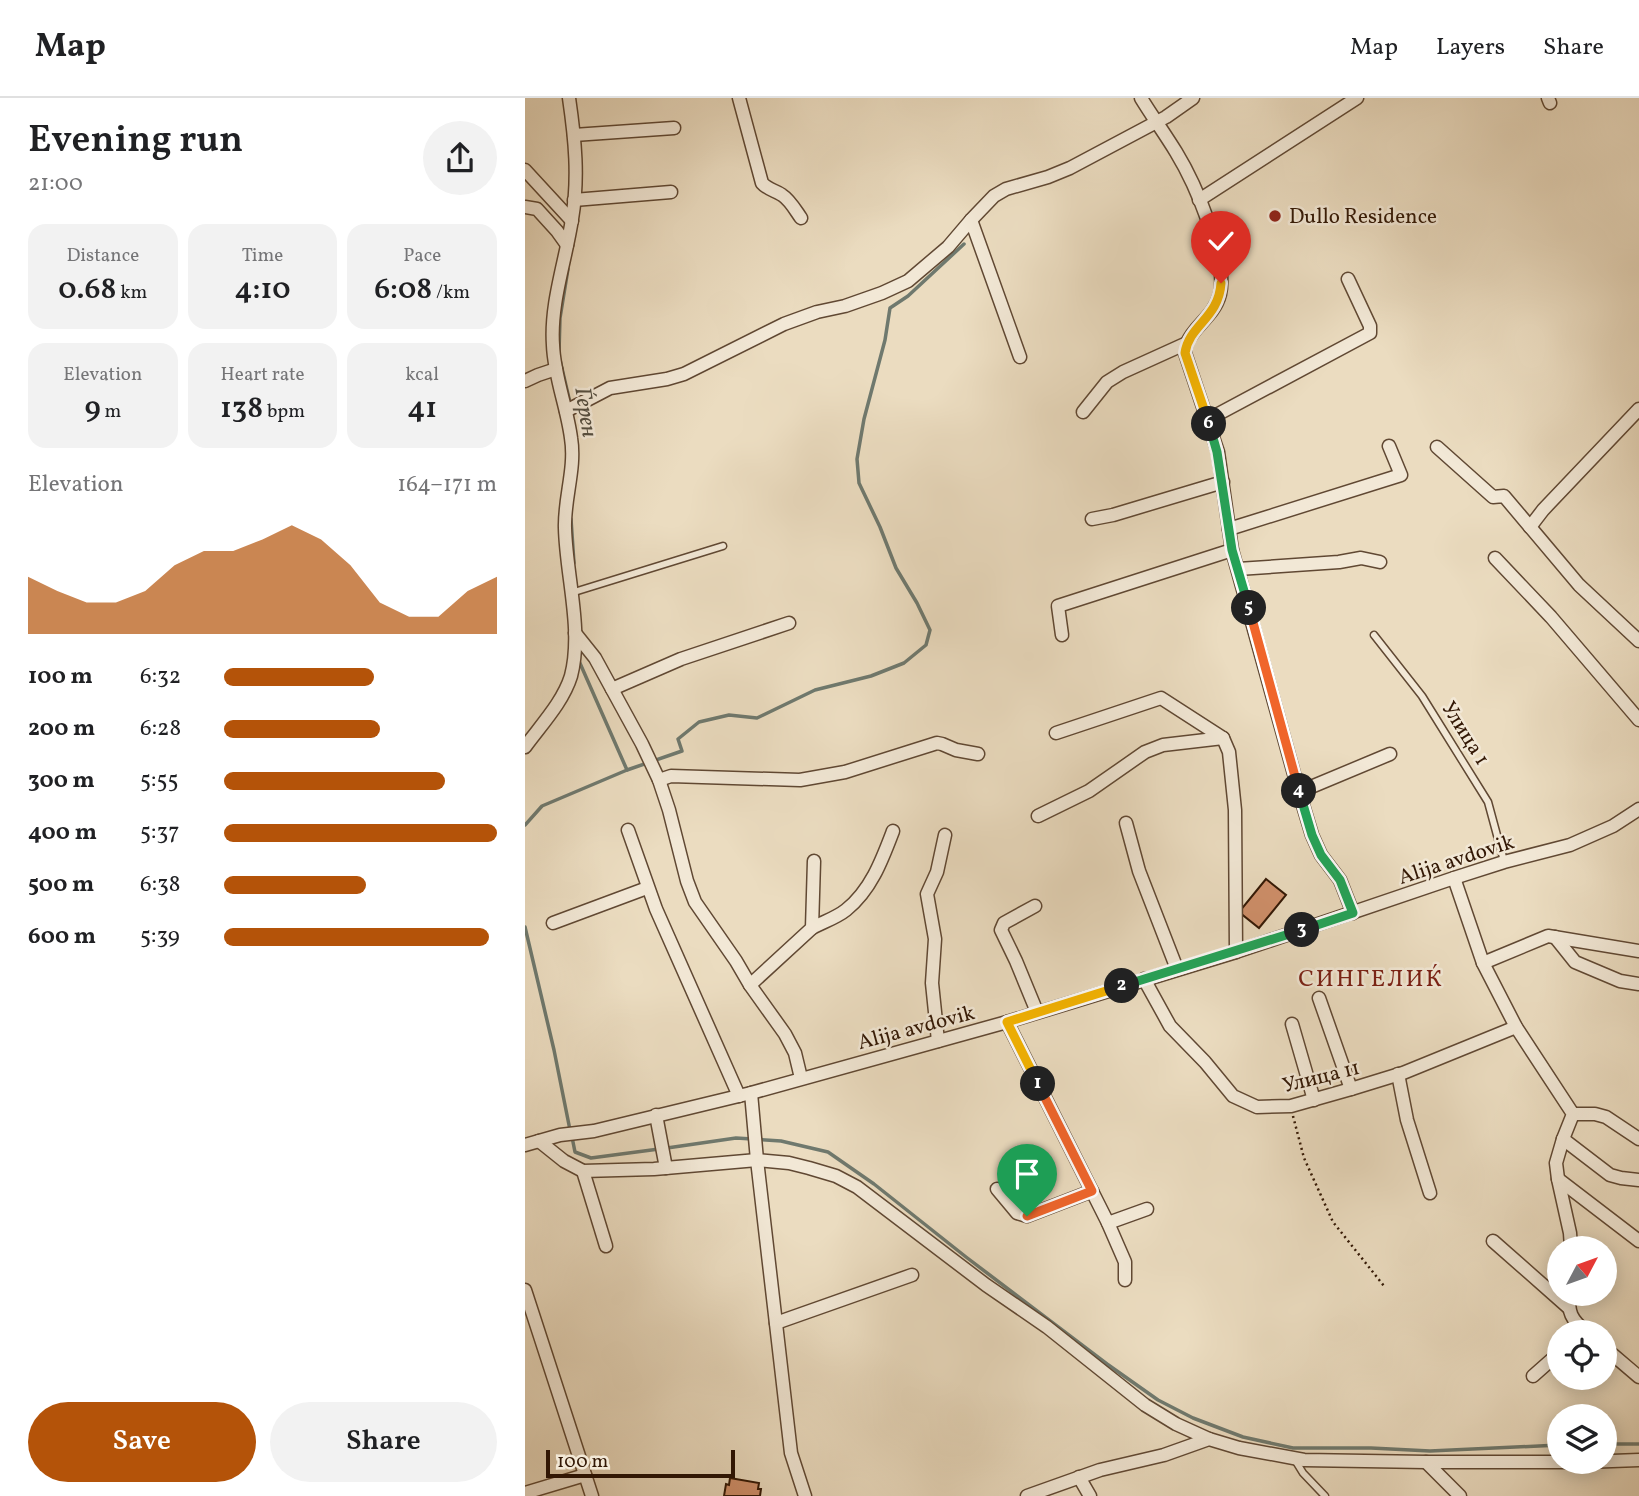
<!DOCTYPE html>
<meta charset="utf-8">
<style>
body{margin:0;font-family:Vollkorn,serif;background:#f2f2f2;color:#202124;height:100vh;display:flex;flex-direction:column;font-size:26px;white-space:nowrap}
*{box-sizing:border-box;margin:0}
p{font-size:23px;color:#757577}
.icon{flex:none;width:38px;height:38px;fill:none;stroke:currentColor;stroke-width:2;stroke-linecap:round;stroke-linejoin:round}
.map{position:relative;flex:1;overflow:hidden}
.side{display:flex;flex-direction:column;background:#fff;width:525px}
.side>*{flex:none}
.needle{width:46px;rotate:49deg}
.controls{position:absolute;left:1022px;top:1138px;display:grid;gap:14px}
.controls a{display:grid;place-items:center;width:70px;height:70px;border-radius:50%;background:#fff;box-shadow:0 4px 18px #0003;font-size:35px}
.scale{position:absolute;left:21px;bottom:18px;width:189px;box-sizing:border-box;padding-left:7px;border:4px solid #321704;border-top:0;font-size:19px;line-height:24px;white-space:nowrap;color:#321704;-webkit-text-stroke:5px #f2e8d6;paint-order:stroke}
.pin{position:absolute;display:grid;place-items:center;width:60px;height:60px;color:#fff;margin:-72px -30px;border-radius:50% 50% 50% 0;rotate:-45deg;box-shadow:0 0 7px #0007}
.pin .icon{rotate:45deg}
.km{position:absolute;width:35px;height:35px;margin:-18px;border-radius:50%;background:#222;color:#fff;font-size:19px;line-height:35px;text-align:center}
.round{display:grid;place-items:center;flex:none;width:74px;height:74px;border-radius:37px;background:#f2f2f2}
.summary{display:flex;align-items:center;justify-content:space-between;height:119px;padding:0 28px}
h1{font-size:38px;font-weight:600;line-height:52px}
.metrics{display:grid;grid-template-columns:repeat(3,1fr);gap:10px;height:119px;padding:7px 28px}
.metrics div{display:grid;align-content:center;border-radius:18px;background:#f2f2f2;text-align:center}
.metrics b{font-size:30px;font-weight:600}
.metrics small{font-size:19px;font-weight:400}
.metrics p{font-size:19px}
.chart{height:196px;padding:14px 28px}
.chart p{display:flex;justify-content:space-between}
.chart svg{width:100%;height:126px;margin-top:7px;fill:#b45309;opacity:.7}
.button{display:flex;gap:14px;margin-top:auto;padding:14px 28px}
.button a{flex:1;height:80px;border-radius:42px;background:#b45309;color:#fff;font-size:28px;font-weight:600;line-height:80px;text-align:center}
.button a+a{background:#f2f2f2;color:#202124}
ul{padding:0 28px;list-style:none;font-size:23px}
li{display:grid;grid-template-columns:112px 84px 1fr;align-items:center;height:52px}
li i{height:18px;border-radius:9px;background:#b45309}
header{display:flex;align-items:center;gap:42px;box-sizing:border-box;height:98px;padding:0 35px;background:#fff;border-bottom:2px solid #e0e0e0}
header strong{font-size:33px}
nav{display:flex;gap:38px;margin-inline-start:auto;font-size:24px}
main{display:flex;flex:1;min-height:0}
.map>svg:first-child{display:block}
</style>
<header>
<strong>Map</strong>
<nav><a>Map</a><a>Layers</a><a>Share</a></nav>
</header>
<main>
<section class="side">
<div class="summary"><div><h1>Evening run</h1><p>21:00</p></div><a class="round"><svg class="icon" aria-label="share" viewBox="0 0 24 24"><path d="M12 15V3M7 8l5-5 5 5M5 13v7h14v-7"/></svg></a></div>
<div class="metrics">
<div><p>Distance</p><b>0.68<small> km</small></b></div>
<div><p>Time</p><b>4:10</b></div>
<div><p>Pace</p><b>6:08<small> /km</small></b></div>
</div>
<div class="metrics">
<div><p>Elevation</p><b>9<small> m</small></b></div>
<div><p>Heart rate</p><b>138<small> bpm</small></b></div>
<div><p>kcal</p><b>41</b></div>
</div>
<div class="chart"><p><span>Elevation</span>164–171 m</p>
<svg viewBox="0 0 160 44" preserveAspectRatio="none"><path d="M0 44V24L10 29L20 33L30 33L40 29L50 20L60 15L70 15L80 11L90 6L100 11L110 20L120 33L130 38L140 38L150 29L160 24V44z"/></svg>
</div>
<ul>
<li><b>100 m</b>6:32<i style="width:55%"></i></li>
<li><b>200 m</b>6:28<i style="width:57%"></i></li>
<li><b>300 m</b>5:55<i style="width:81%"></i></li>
<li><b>400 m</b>5:37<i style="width:100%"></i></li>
<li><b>500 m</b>6:38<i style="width:52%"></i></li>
<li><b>600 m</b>5:39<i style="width:97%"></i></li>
</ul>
<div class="button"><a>Save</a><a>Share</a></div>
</section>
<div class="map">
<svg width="1114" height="1398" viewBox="0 0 1114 1398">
<rect width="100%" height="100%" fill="#ebdcc0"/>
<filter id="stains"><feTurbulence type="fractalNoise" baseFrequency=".00286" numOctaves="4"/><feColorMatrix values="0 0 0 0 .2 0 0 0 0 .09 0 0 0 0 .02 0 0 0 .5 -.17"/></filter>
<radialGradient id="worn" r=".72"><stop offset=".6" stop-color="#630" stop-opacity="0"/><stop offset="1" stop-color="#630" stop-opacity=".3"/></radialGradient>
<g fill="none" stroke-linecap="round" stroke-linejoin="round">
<g stroke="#6f796e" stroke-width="3.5">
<path d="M34,254L35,220L43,171"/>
<path d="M35,262L46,309"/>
<path d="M46,421L49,465"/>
<path d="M54,563L102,672"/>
<path d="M0,727L17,708L102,672L157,653L153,641L174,624L204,617L232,620L290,592L346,578L379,565L401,547L405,532L392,505L371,470L355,429L334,385L332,361L339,321L360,242L365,210L383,198L439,146"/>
<path d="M0,829L29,952L45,1032"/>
<path d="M47,1039L50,1054L66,1060L134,1051"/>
<path d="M142,1050L211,1040L256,1043L303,1054L349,1086L441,1159L582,1266L633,1302L668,1320L718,1339L768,1350H846L905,1353L1034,1347"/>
<path d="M1080,1346H1114"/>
</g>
</g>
<g fill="#d0906b" stroke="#321704" stroke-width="2">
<path d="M741,781L761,797L734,830L714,814Z"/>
<path d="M205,1380L234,1385L233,1391H236L235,1398H199L201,1386L204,1387Z"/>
</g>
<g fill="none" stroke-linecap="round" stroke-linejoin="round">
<g stroke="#604833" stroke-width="9">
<g id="service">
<path d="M46,495L198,448"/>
<path d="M849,537L897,598L963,704L979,763"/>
<path d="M770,1362L778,1375L800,1398"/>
</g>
</g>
<g stroke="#604833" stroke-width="15">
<g id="minor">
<path d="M214,0L237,85C243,92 250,92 257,97C265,102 271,113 276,120"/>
<path d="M616,0C627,18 640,36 651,54C670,85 703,161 695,196C689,219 669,227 662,245C660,248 661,252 660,255L693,354L707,452L774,694L787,737L796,757L815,782L828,815"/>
<path d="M1023,0L1025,5"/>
<path d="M49,37L149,30"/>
<path d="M0,72L47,123"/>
<path d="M49,102L146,94"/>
<path d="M674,102L832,0"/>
<path d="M0,109L12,111L32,133L42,147"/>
<path d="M446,122L495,259"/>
<path d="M0,283L13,277L31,271"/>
<path d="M41,313L85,290L142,281L159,276L259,226L292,214L320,208L357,195L383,183L423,149L446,122L469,98L481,91L523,79L545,70L641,19L668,0"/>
<path d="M558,314L582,284L598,274L662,245"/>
<path d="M682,322L845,235V228L823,181"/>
<path d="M912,349L968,399L979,398L1054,487L1114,543"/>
<path d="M567,421L588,417L698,384"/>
<path d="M1005,429L1018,412L1114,311"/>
<path d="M704,431L876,377L864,348"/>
<path d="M970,460L1026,519L1114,622"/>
<path d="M713,471L814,464L836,460L855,464"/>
<path d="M50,535L70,560L117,646L134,682L144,712L162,783L170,804L211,863L225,887L260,936L270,955L276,980"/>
<path d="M537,537L533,508L707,452"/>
<path d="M87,591L156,561L264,525"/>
<path d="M531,635L636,600L698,640L704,654L710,712L711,854"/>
<path d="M0,649C16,627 38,604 46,578C58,532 41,477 40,430C39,400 51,370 46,340C42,309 29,278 28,247C25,205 41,162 47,121C54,80 50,41 44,0"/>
<path d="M134,682L146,678L275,682L320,674L412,645L417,646L431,652L453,656"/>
<path d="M774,694L865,656"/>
<path d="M513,718L564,693L620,654L638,647L698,640"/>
<path d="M601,725L614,773L652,871"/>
<path d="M103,732L131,811L214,998"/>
<path d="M929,780L958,865L991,929L1048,1016L1038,1041L1031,1065L1033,1081L1045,1135L1046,1150"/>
<path d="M510,808L479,825L476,832L491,863L512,914"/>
<path d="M28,825L122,790"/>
<path d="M287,830C298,824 311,820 321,812C346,792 357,762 368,733"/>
<path d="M1030,839L1050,864L1095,883L1114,886"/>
<path d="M958,865L1023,838L1114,853"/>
<path d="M619,881L645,928L680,964L708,998L732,1009L766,1008L826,991L878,975L991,929"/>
<path d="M225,887L287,830L289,763"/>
<path d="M794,900L826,991"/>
<path d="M482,924L583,1125L600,1164V1182"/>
<path d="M767,926L789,1002"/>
<path d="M413,943L407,885L410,841L402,796L412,774L420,737"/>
<path d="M873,976L882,1022L905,1095"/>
<path d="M226,995L232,1062L266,1355L280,1398"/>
<path d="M1048,1016H1070L1081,1019L1114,1041"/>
<path d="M131,1017L141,1070"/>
<path d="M1038,1041L1085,1077L1096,1080L1114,1082"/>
<path d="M14,1043L39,1063L58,1073L129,1071L232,1062L264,1065L284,1070L311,1078L332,1089L461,1187L522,1229L620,1307L651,1326L684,1341"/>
<path d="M0,1047L35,1037L69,1033L226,995L482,924L711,854L929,780L979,764L1045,747L1088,728L1114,711"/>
<path d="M58,1073L81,1148"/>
<path d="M1033,1081L1114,1143"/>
<path d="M472,1091L492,1115L502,1118L567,1093"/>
<path d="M583,1125L622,1111"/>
<path d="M968,1143L1044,1210"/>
<path d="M0,1192L67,1398"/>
<path d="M1044,1195C1043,1215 1046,1221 1061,1234"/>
<path d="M251,1225L387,1177"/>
<path d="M1080,1250L1114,1279"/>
<path d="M1008,1278L1034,1255"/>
<path d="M901,1364L935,1398"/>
<path d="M554,1379L565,1398"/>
<path d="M0,1395L60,1377"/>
<path d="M502,1398L575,1372L639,1357L684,1341L714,1350L779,1362L901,1364H1060L1114,1362"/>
</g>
</g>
<path stroke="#321704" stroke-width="2.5" stroke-dasharray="2 3.5" stroke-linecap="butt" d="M768,1018L779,1060L808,1124L859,1188"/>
<use href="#service" stroke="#f2e8d6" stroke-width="6"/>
<use href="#minor" stroke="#f2e8d6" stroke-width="12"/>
</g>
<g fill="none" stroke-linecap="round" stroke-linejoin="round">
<g stroke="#fff" stroke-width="14">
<path id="split-1" d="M502,1118L567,1093L513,986"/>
</g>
<g stroke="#fff" stroke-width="14">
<path id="split-2" d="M513,986L482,924L597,888"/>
</g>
<g stroke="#fff" stroke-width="14">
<path id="split-3" d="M597,888L777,832"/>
</g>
<g stroke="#fff" stroke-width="14">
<path id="split-4" d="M774,693L787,737L796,757L815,782L828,815L777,832"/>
</g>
<g stroke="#fff" stroke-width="14">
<path id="split-5" d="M724,510L774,693"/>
</g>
<g stroke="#fff" stroke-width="14">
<path id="split-6" d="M684,326L692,354L707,452L724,510"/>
</g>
<g stroke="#fff" stroke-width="14">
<path id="split-7" d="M684,326L660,255C664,227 694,220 696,185"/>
</g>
<use href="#split-1" stroke="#f0652b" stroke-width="9"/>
<use href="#split-2" stroke="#f5b400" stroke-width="9"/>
<use href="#split-3" stroke="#22a559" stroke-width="9"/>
<use href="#split-4" stroke="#22a559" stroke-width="9"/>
<use href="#split-5" stroke="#f0652b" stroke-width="9"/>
<use href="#split-6" stroke="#22a559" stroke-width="9"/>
<use href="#split-7" stroke="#f5b400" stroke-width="9"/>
</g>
<circle fill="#8f2418" stroke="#f2e8d6" stroke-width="2.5" cx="750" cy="118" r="7"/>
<g text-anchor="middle" stroke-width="5" stroke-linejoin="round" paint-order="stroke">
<g font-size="21" fill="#321704" stroke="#f2e8d6" text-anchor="start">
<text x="764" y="125">Dullo Residence</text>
</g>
<g font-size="21" fill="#321704" stroke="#f2e8d6">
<text transform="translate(941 635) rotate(58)" y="7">Улица 1</text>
<text transform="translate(931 761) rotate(-18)" y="7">Alija avdovik</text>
<text transform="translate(391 929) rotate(-15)" y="7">Alija avdovik</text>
<text transform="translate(796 978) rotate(-14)" y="7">Улица 11</text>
</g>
<g font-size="23" font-style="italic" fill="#565042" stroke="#f2e8d6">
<text transform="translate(62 314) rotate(81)" y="8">Ѓерен</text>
</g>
<g font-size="24" letter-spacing="2" fill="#7a1f14" stroke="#f2e8d6">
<text x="846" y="888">СИНГЕЛИЌ</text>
</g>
</g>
<rect width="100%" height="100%" filter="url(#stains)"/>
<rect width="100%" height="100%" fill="url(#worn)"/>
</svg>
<div class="controls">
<a><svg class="needle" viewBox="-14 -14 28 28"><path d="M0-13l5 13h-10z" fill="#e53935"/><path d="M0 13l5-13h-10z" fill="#757577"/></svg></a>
<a><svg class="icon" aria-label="locate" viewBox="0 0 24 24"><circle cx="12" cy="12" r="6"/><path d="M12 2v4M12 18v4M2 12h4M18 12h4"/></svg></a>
<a><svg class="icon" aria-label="layers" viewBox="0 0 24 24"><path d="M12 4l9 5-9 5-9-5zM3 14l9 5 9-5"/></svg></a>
</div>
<div class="scale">100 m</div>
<div class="pin" style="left:502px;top:1118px;background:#1e9e55"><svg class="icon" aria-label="arrive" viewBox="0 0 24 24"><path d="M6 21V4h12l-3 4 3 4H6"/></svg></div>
<div class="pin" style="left:696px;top:185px;background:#d93025"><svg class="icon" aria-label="check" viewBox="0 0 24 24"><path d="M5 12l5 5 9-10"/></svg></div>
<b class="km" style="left:513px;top:986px">1</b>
<b class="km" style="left:597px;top:888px">2</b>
<b class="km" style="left:777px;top:832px">3</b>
<b class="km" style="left:774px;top:693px">4</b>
<b class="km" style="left:724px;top:510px">5</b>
<b class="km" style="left:684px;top:326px">6</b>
</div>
</main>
